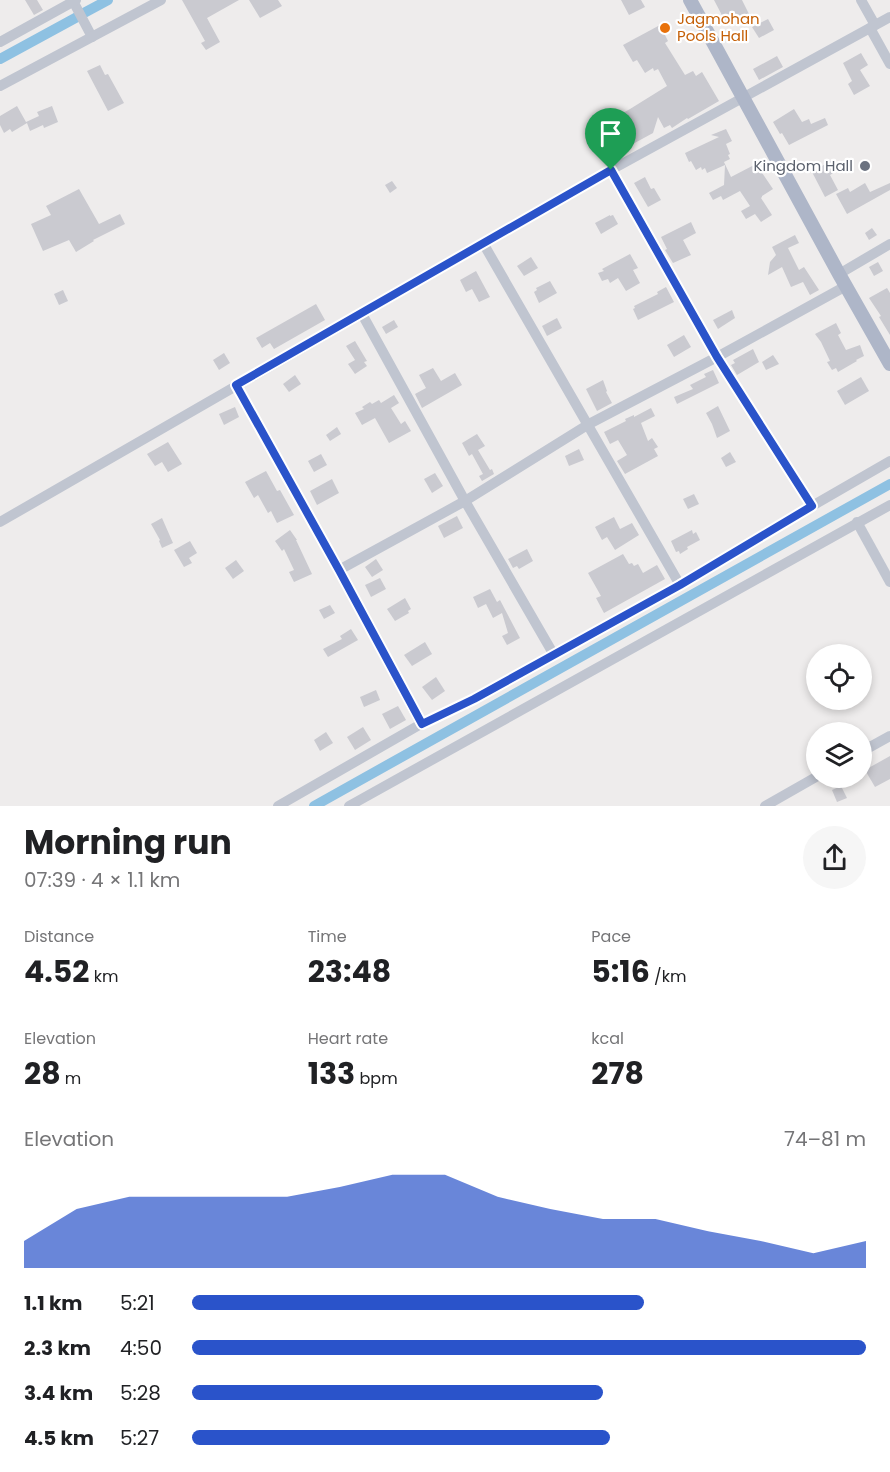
<!DOCTYPE html>
<meta charset="utf-8">
<style>
body{margin:0;font-family:Poppins,sans-serif;background:#f6f6f6;color:#202124;height:100vh;display:flex;flex-direction:column;font-size:22px;white-space:nowrap}
*{box-sizing:border-box;margin:0}
p{font-size:20px;color:#757577}
.icon{flex:none;width:33px;height:33px;fill:none;stroke:currentColor;stroke-width:2;stroke-linecap:round;stroke-linejoin:round}
.map{position:relative;height:806px;overflow:hidden}
.side{display:flex;flex-direction:column;background:#fff;flex:1}
.side>*{flex:none}
.fabs{position:absolute;left:806px;top:644px;display:grid;gap:12px}
.fabs a{display:grid;place-items:center;width:66px;height:66px;border-radius:50%;background:#fff;box-shadow:0 3px 9px #0003;font-size:30px}
.pin{position:absolute;display:grid;place-items:center;width:51px;height:51px;color:#fff;margin:-62px -26px;border-radius:50% 50% 50% 0;rotate:-45deg;box-shadow:0 0 6px #0007}
.pin .icon{rotate:45deg}
.round{display:grid;place-items:center;flex:none;width:63px;height:63px;border-radius:32px;background:#f6f6f6}
.summary{display:flex;align-items:center;justify-content:space-between;height:102px;padding:0 24px}
h1{font-size:33px;font-weight:700;line-height:45px}
.figures{display:grid;grid-template-columns:repeat(3,1fr);gap:9px;height:102px;padding:6px 24px}
.figures div{display:grid;align-content:center}
.figures b{font-size:30px;font-weight:700}
.figures small{font-size:16px;font-weight:400}
.figures p{font-size:16px}
.chart{height:168px;padding:12px 24px}
.chart p{display:flex;justify-content:space-between}
.chart svg{width:100%;height:108px;margin-top:6px;fill:#2a53ca;opacity:.7}
ul{padding:0 24px;list-style:none;font-size:20px}
li{display:grid;grid-template-columns:96px 72px 1fr;align-items:center;height:45px}
li i{height:15px;border-radius:8px;background:#2a53ca}
.map>svg:first-child{display:block}
</style>
<div class="map">
<svg width="890" height="806" viewBox="0 0 890 806">
<rect width="100%" height="100%" fill="#eeecec"/>
<g fill="none" stroke-linecap="round" stroke-linejoin="round">
<g stroke="#8ec1e2" stroke-width="10">
<path d="M82,14L108,0"/>
<path d="M0,59L79,16"/>
<path d="M314,806L890,484"/>
</g>
</g>
<g fill="#cacad0">
<path d="M25,0H37L43,10L34,15Z"/>
<path d="M182,0H239L207,18L220,42L206,50L201,43L205,41Z"/>
<path d="M249,0H278L282,6L260,18Z"/>
<path d="M621,0H641L645,7L629,15Z"/>
<path d="M714,0H742L750,16L733,25L731,20L726,23Z"/>
<path d="M768,19L774,30L759,38L752,27Z"/>
<path d="M660,25L668,41L665,43L685,75L693,71L696,76L702,72L719,101L688,119L687,118L672,128L670,125L664,128L658,117L653,133L631,145L630,142L605,144L604,143L601,145L592,130L630,109L667,86L658,69L654,71L653,68L645,73L637,60L633,62L623,45Z"/>
<path d="M861,53L868,65L860,70L870,86L854,95L848,84L852,81L843,63Z"/>
<path d="M777,56L783,67L759,80L753,69Z"/>
<path d="M100,65L105,75L108,74L124,103L108,111L87,71Z"/>
<path d="M17,106L26,122L39,116L37,112L52,106L58,122L44,128L43,125L30,131L27,123L12,132L10,129L4,133L0,125V116Z"/>
<path d="M794,109L802,122L809,119L811,124L825,118L828,125L789,145L782,133L780,134L773,122Z"/>
<path d="M726,129L732,141L726,144L730,154L728,155L730,159L724,162L731,177L756,164L773,189L762,196V197L761,198L772,215L761,222L755,214L746,219L741,211L750,206L740,191L723,200L721,196L713,200L709,193L724,185L725,165L707,173L705,168L702,170L701,167L696,170L691,161L689,162L685,153L719,137L711,135Z"/>
<path d="M832,160L838,170L830,175L838,190L825,197L812,172Z"/>
<path d="M645,177L651,189L654,188L661,200L648,207L634,183Z"/>
<path d="M392,181L397,188L390,193L385,185Z"/>
<path d="M865,183L870,192L890,183V190L847,214L836,194L848,188L850,192Z"/>
<path d="M79,189L99,224L120,214L125,224L93,240L94,241L76,252L69,240L43,251L31,224L51,215L46,206Z"/>
<path d="M610,215V216L613,215L618,224L601,234L595,223Z"/>
<path d="M691,222L696,233L683,240L691,255L673,263L665,250L667,249L661,237Z"/>
<path d="M872,228L877,235L869,240L865,233Z"/>
<path d="M795,235L799,243L788,248L799,270L804,267L819,290L810,295L803,282L791,287L782,267L768,275L770,262L776,255L772,247Z"/>
<path d="M630,254L638,268L633,270L640,283L626,291L618,278L610,283L608,279L602,281L598,273L604,271L602,269Z"/>
<path d="M531,257L538,268L524,276L517,266Z"/>
<path d="M878,262L883,271L874,276L869,267Z"/>
<path d="M476,271L490,297L479,302L472,289L466,292L460,280Z"/>
<path d="M550,281L557,293L539,303L534,292L537,290L536,288Z"/>
<path d="M666,287L674,302L638,320L633,309L635,308L634,306L658,294L657,292Z"/>
<path d="M887,288L890,293V335L879,317L881,316L869,298Z"/>
<path d="M63,290L68,301L59,305L54,294Z"/>
<path d="M316,304L325,320L274,349L270,343L262,348L256,338Z"/>
<path d="M732,310L735,318L718,329L713,320Z"/>
<path d="M557,318L562,328L547,336L542,326Z"/>
<path d="M394,320L398,327L386,334L382,327Z"/>
<path d="M836,323L841,333L838,335L846,350L860,345L864,356L856,360L857,361L838,372L836,368L832,370L827,362L830,361L821,342L815,334Z"/>
<path d="M684,335L691,347L674,357L667,345Z"/>
<path d="M355,341L367,361L364,362L367,366L355,374L348,364L355,360L346,346Z"/>
<path d="M753,349L759,362L737,375L731,365L735,363L733,360Z"/>
<path d="M224,353L230,363L219,370L213,360Z"/>
<path d="M773,355L779,364L766,370L762,362Z"/>
<path d="M433,368L441,381L455,373L462,385L422,408L415,394L426,388L419,375Z"/>
<path d="M713,370L719,383L677,404L674,397L693,389L690,385L706,377L704,374Z"/>
<path d="M295,375L301,384L289,392L283,384Z"/>
<path d="M861,377L869,391L845,405L837,391Z"/>
<path d="M603,380L607,391L606,392L612,403L597,411L586,389Z"/>
<path d="M394,395L399,403L391,408L401,424L405,421L411,431L389,443L375,418L362,425L355,413L364,409L362,407L370,402L372,404L379,400L381,403Z"/>
<path d="M718,406L730,431L717,438L712,424L706,413Z"/>
<path d="M235,407L239,417L224,425L219,414Z"/>
<path d="M651,408L655,416L641,423L648,441L652,438L658,447L654,449L658,456L625,474L617,461L627,455L618,440L610,444L604,432L626,421L625,419L634,415V417Z"/>
<path d="M337,427L341,434L330,441L326,435Z"/>
<path d="M477,434L485,446L478,450L490,470L492,469L494,474L482,481L479,476L483,474L472,454L469,456L462,443Z"/>
<path d="M168,442L182,464L168,472L162,462L155,466L147,454Z"/>
<path d="M579,449L584,460L569,466L565,456Z"/>
<path d="M730,452L736,462L726,467L721,458Z"/>
<path d="M321,454L327,465L314,472L308,461Z"/>
<path d="M266,471L277,491L280,490L294,515L277,523L271,511L268,513L258,495L254,498L245,482Z"/>
<path d="M435,473L443,486L432,493L424,479Z"/>
<path d="M332,479L339,493L317,505L310,491Z"/>
<path d="M694,494L699,504L688,509L683,499Z"/>
<path d="M457,516L463,528L444,538L438,526Z"/>
<path d="M614,517L620,529L632,523L639,535L615,550L607,537L602,540L595,527Z"/>
<path d="M162,518L173,543L162,548L159,541L160,540L151,524Z"/>
<path d="M290,530L297,540H296L312,574L294,582L289,572L294,570L284,549L282,551L275,541Z"/>
<path d="M692,530L693,534L696,532L700,540L687,547L688,549L680,554L679,551L676,552L671,541Z"/>
<path d="M190,541L197,553L189,558L192,563L184,567L174,550Z"/>
<path d="M527,549L533,561L519,569L517,566L513,568L508,559Z"/>
<path d="M623,554L629,564L632,563L634,566L638,564L643,573L657,565L665,579L604,613L596,598L601,596L588,573Z"/>
<path d="M376,559L383,570L372,577L365,567Z"/>
<path d="M236,560L244,571L233,579L225,568Z"/>
<path d="M380,578L386,589L371,597L365,585Z"/>
<path d="M490,589L497,602L500,600L520,638L507,645L502,636L508,633L502,613L493,618L486,604L478,608L473,597Z"/>
<path d="M405,598L411,609L408,611L409,613L395,621L387,609Z"/>
<path d="M330,605L335,613L324,619L319,610Z"/>
<path d="M351,629L358,640L328,657L323,649L342,639L340,636Z"/>
<path d="M425,642L432,654L412,666L404,655Z"/>
<path d="M436,677L445,691L432,700L422,687Z"/>
<path d="M376,690L380,700L364,707L360,697Z"/>
<path d="M398,706L406,720L390,729L382,714Z"/>
<path d="M363,727L371,740L355,750L347,737Z"/>
<path d="M326,732L333,743L320,751L314,740Z"/>
<path d="M890,756V779L875,787L865,770Z"/>
<path d="M841,786L847,798L837,802L832,790Z"/>
</g>
<g fill="none" stroke-linecap="round" stroke-linejoin="round">
<g stroke="#c0c5d0" stroke-width="10">
<path d="M861,0L875,25"/>
<path d="M73,1L92,37"/>
<path d="M870,28L890,64"/>
<path d="M0,42L76,0"/>
<path d="M0,86L161,0"/>
<path d="M611,170L717,357L812,506"/>
<path d="M483,243L680,585"/>
<path d="M839,274L890,244"/>
<path d="M362,314L465,501L554,655"/>
<path d="M236,385L339,570L421,724"/>
<path d="M0,522L611,170L890,17"/>
<path d="M857,522L890,582"/>
<path d="M339,570L465,501L589,424L717,357L846,286"/>
<path d="M861,752L890,736"/>
<path d="M278,806L421,724L474,699L680,585L812,506L890,461"/>
<path d="M349,806L890,505"/>
<path d="M765,806L816,777"/>
</g>
<path stroke="#aeb6c8" stroke-width="14" d="M690,0L839,274L890,364"/>
</g>
<g fill="none" stroke-linecap="round" stroke-linejoin="round">
<g stroke="#fff" stroke-width="12">
<path id="route" d="M611,170L717,357L812,506L680,585L474,699L422,724L339,570L236,385Z"/>
</g>
<use href="#route" stroke="#2a53ca" stroke-width="8"/>
</g>
<circle fill="#e8710a" stroke="#fff" stroke-width="2" cx="665" cy="28" r="6"/>
<circle fill="#6b7280" stroke="#fff" stroke-width="2" cx="865" cy="166" r="6"/>
<g text-anchor="middle" stroke-width="4.5" stroke-linejoin="round" paint-order="stroke">
<g font-size="15" fill="#c56008" stroke="#fff" text-anchor="start">
<text x="677" y="24">Jagmohan<tspan x="677" dy="17">Pools Hall</tspan></text>
</g>
<g font-size="15" fill="#5b616d" stroke="#fff" text-anchor="end">
<text x="853" y="171">Kingdom Hall</text>
</g>
</g>
</svg>
<div class="fabs">
<a><svg class="icon" aria-label="locate" viewBox="0 0 24 24"><circle cx="12" cy="12" r="6"/><path d="M12 2v4M12 18v4M2 12h4M18 12h4"/></svg></a>
<a><svg class="icon" aria-label="layers" viewBox="0 0 24 24"><path d="M12 4l9 5-9 5-9-5zM3 14l9 5 9-5"/></svg></a>
</div>
<div class="pin" style="left:611px;top:170px;background:#1e9e55"><svg class="icon" aria-label="arrive" viewBox="0 0 24 24"><path d="M6 21V4h12l-3 4 3 4H6"/></svg></div>
</div>
<section class="side">
<div class="summary"><div><h1>Morning run</h1><p>07:39 · 4 × 1.1 km</p></div><a class="round"><svg class="icon" aria-label="share" viewBox="0 0 24 24"><path d="M12 15V3M7 8l5-5 5 5M5 13v7h14v-7"/></svg></a></div>
<div class="figures">
<div><p>Distance</p><b>4.52<small> km</small></b></div>
<div><p>Time</p><b>23:48</b></div>
<div><p>Pace</p><b>5:16<small> /km</small></b></div>
</div>
<div class="figures">
<div><p>Elevation</p><b>28<small> m</small></b></div>
<div><p>Heart rate</p><b>133<small> bpm</small></b></div>
<div><p>kcal</p><b>278</b></div>
</div>
<div class="chart"><p><span>Elevation</span>74–81 m</p>
<svg viewBox="0 0 160 44" preserveAspectRatio="none"><path d="M0 44V33L10 20L20 15L30 15L40 15L50 15L60 11L70 6L80 6L90 15L100 20L110 24L120 24L130 29L140 33L150 38L160 33V44z"/></svg>
</div>
<ul>
<li><b>1.1 km</b>5:21<i style="width:67%"></i></li>
<li><b>2.3 km</b>4:50<i style="width:100%"></i></li>
<li><b>3.4 km</b>5:28<i style="width:61%"></i></li>
<li><b>4.5 km</b>5:27<i style="width:62%"></i></li>
</ul>
</section>
